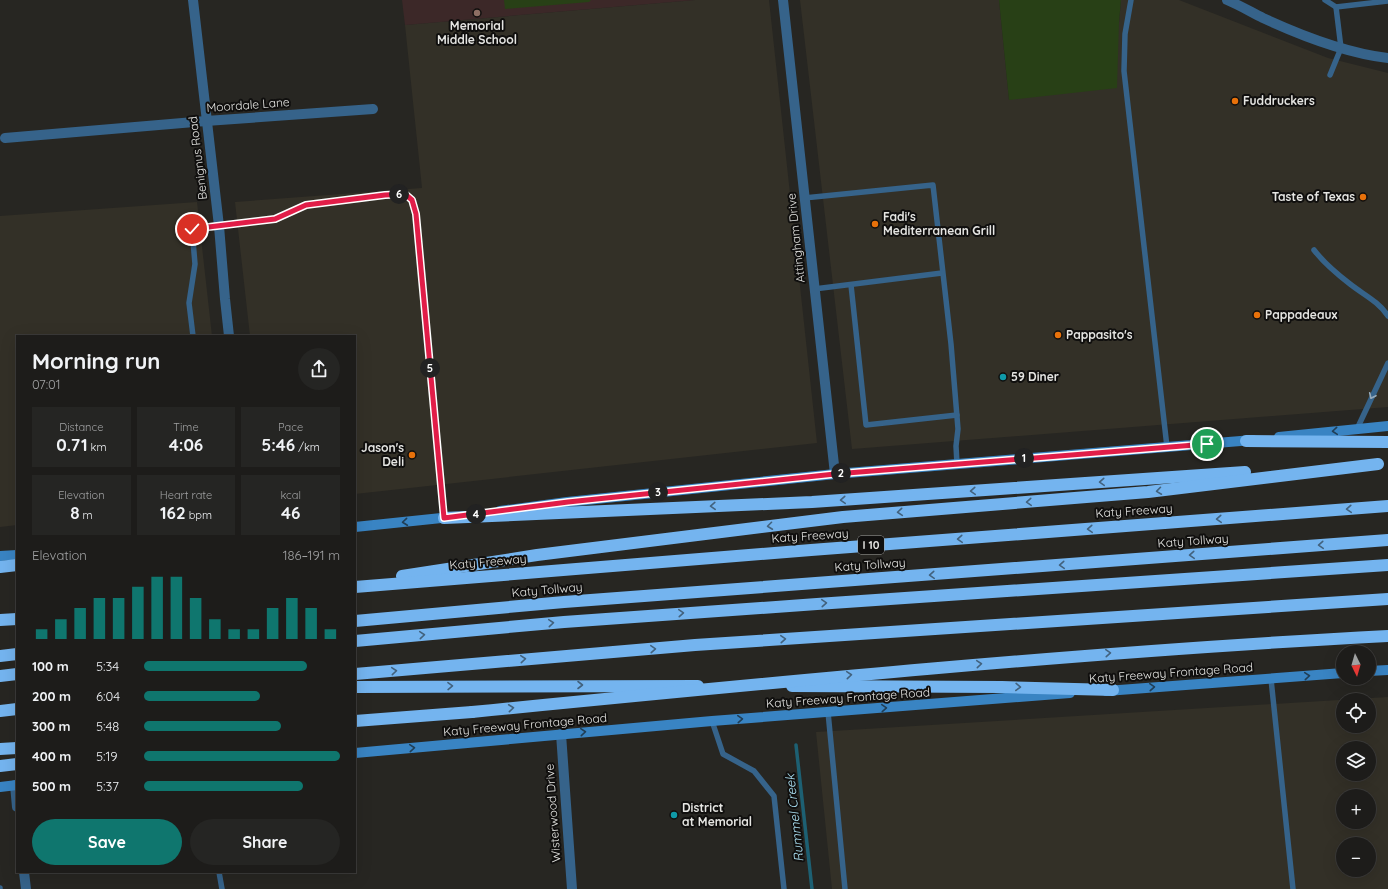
<!DOCTYPE html>
<meta charset="utf-8">
<style>
body{margin:0;font-family:Quicksand,sans-serif;background:#252523;color:#f1f3f6;height:100vh;display:flex;flex-direction:column;font-size:15px;white-space:nowrap}
*{box-sizing:border-box;margin:0}
p{font-size:13px;color:#a0a1a2}
.icon{flex:none;width:22px;height:22px;fill:none;stroke:currentColor;stroke-width:2;stroke-linecap:round;stroke-linejoin:round}
.map{position:relative;flex:1;overflow:hidden}
.side{position:absolute;left:16px;top:335px;width:340px;height:538px;display:flex;flex-direction:column;background:#1d1c1a;border-radius:0px;box-shadow:0 4px 16px #0002,0 0 0 1px #3b3a39}
.side>*{flex:none}
.needle{width:26px;rotate:175deg}
.tools{position:absolute;left:1336px;top:645px;display:grid;gap:8px}
.tools a{display:grid;place-items:center;width:40px;height:40px;border-radius:50%;background:#1d1c1a;box-shadow:0 4px 16px #0002,0 0 0 1px #3b3a39;font-size:20px}
.pin{position:absolute;display:grid;place-items:center;width:34px;height:34px;color:#fff;margin:-17px;border:2px solid #fff;border-radius:50%;box-shadow:0 1px 4px #0007}
.km{position:absolute;width:20px;height:20px;margin:-10px;border-radius:50%;background:#222;color:#fff;font-size:11px;line-height:20px;text-align:center}
.round{display:grid;place-items:center;flex:none;width:42px;height:42px;border-radius:21px;background:#252523}
.summary{display:flex;align-items:center;justify-content:space-between;height:68px;padding:0 16px}
h1{font-size:22px;font-weight:700;line-height:30px}
.stats{display:grid;grid-template-columns:repeat(3,1fr);gap:6px;height:68px;padding:4px 16px}
.stats div{display:grid;align-content:center;border-radius:0px;background:#252523;text-align:center}
.stats b{font-size:17px;font-weight:700}
.stats small{font-size:11px;font-weight:400}
.stats p{font-size:11px}
.chart{height:112px;padding:8px 16px}
.chart p{display:flex;justify-content:space-between}
.chart svg{width:100%;height:72px;margin-top:4px;stroke:#0f766e;stroke-width:6}
.action{display:flex;gap:8px;margin-top:auto;padding:8px 16px}
.action a{flex:1;height:46px;border-radius:24px;background:#0f766e;color:#fff;font-size:16px;font-weight:700;line-height:46px;text-align:center}
.action a+a{background:#252523;color:#f1f3f6}
ul{padding:0 16px;list-style:none;font-size:13px}
li{display:grid;grid-template-columns:64px 48px 1fr;align-items:center;height:30px}
li i{height:10px;border-radius:5px;background:#0f766e}
.map>svg:first-child{display:block}
</style>
<div class="map">
<svg width="1388" height="889" viewBox="0 0 1388 889">
<rect width="100%" height="100%" fill="#272622"/>
<g fill="#333027" fill-rule="evenodd">
<path d="M695,0H769L817,443L355,494V336H250L235,202L422,188L405,25Z"/>
<path d="M800,0H999L1009,100L1119,22L1121,0H1179L1328,58L1388,73V407L852,449Z"/>
<path d="M197,202L212,336H17V525L0,527V216Z"/>
<path d="M1388,697V889H832L816,732ZM1343,700H1369V726H1343ZM1343,748H1369V774H1343ZM1343,796H1369V822H1343ZM1343,844H1369V870H1343Z"/>
</g>
<path fill="#3c2828" d="M402,0H695L405,25Z"/>
<g fill="#284016">
<path d="M504,0H591L589,2L505,9Z"/>
<path d="M999,0H1121L1119,22L1117,88L1009,100Z"/>
</g>
<g fill="none" stroke-linecap="round" stroke-linejoin="round">
<path stroke="#1d6073" stroke-width="3.5" d="M796,745L812,889"/>
<g stroke="#36638a" stroke-width="5.5">
<path d="M1131,0L1125,34L1124,71L1167,447"/>
<path d="M1325,0L1336,7"/>
<path d="M1330,75L1341,48L1336,7L1388,1"/>
<path d="M804,198L933,185L951,344L958,429L956,446L957,464"/>
<path d="M1314,250C1324,263 1337,274 1350,284C1364,295 1378,301 1388,316"/>
<path d="M851,285L866,425L957,415"/>
<path d="M814,289L942,273"/>
<path d="M193,336L189,303L195,264L192,229L275,219L306,205L385,195L405,194L412,200L416,214L444,518"/>
<path d="M1357,429L1388,363"/>
<path d="M1271,679L1293,889"/>
<path d="M828,712L845,889"/>
<path d="M712,721L723,754L754,771L774,796L784,889"/>
<path d="M219,872L222,889"/>
<path d="M0,888V889"/>
</g>
<g stroke="#36638a" stroke-width="10">
<path d="M5,138L206,121L373,109"/>
<path d="M561,734L572,889"/>
</g>
<g stroke="#36638a" stroke-width="10">
<path d="M193,0L219,226L225,299L229,336"/>
<path d="M783,0L835,474"/>
<path d="M1227,0C1239,5 1251,12 1263,18C1302,36 1345,53 1388,58"/>
<path d="M15,785L17,807"/>
<path d="M24,872L26,889"/>
</g>
<g stroke="#3984c3" stroke-width="10">
<path d="M1279,437L1388,426"/>
<path d="M500,511L567,502L835,474L1253,440"/>
<path d="M355,527L451,517"/>
<path d="M0,556L17,555"/>
<path d="M1369,671L1388,670"/>
<path d="M1106,691L1343,673"/>
<path d="M355,753L712,721L1070,693"/>
<path d="M0,787L17,785"/>
</g>
<g stroke="#74b4ef" stroke-width="12">
<path d="M1246,441L1388,442"/>
<path d="M444,518L812,502L1245,472"/>
<path d="M0,567L17,565"/>
<path d="M402,576L537,555L843,517L1148,492L1378,464"/>
<path d="M355,587L811,550L1388,506"/>
<path d="M0,620L17,619"/>
<path d="M355,621L564,602L1388,540"/>
<path d="M355,641L564,622L817,604L1388,565"/>
<path d="M0,656L17,654"/>
<path d="M355,674L695,645L1388,599"/>
<path d="M0,676L17,674"/>
<path d="M792,686L1002,687L1113,690"/>
<path d="M355,687L698,686"/>
<path d="M0,711L17,709"/>
<path d="M355,721L472,712"/>
<path d="M0,749L17,748"/>
<path d="M0,766L17,764"/>
</g>
<path stroke="#74b4ef" stroke-width="12" d="M472,712C777,682 1082,652 1388,636"/>
</g>
<defs><path id="oneway-chevron" d="M-2-3.5L2.5 0L-2 3.5" fill="none" stroke-width="1.6" stroke-linecap="round" stroke-linejoin="round"/></defs>
<use stroke="#96aaba" href="#oneway-chevron" transform="translate(1372 396) rotate(115)"/>
<g stroke="#203e56">
<use href="#oneway-chevron" transform="translate(1335 431) rotate(175)"/>
<use href="#oneway-chevron" transform="translate(405 522) rotate(174)"/>
<use href="#oneway-chevron" transform="translate(1307 676) rotate(-5)"/>
<use href="#oneway-chevron" transform="translate(1152 687) rotate(-4)"/>
<use href="#oneway-chevron" transform="translate(884 708) rotate(-4)"/>
<use href="#oneway-chevron" transform="translate(740 719) rotate(-4)"/>
<use href="#oneway-chevron" transform="translate(583 732) rotate(-5)"/>
<use href="#oneway-chevron" transform="translate(412 748) rotate(-5)"/>
</g>
<g stroke="#42627e">
<use href="#oneway-chevron" transform="translate(1102 482) rotate(176)"/>
<use href="#oneway-chevron" transform="translate(973 491) rotate(176)"/>
<use href="#oneway-chevron" transform="translate(1159 491) rotate(172)"/>
<use href="#oneway-chevron" transform="translate(843 500) rotate(176)"/>
<use href="#oneway-chevron" transform="translate(1029 502) rotate(176)"/>
<use href="#oneway-chevron" transform="translate(713 506) rotate(177)"/>
<use href="#oneway-chevron" transform="translate(1349 509) rotate(176)"/>
<use href="#oneway-chevron" transform="translate(900 512) rotate(175)"/>
<use href="#oneway-chevron" transform="translate(1219 519) rotate(176)"/>
<use href="#oneway-chevron" transform="translate(770 526) rotate(173)"/>
<use href="#oneway-chevron" transform="translate(1090 529) rotate(176)"/>
<use href="#oneway-chevron" transform="translate(960 539) rotate(176)"/>
<use href="#oneway-chevron" transform="translate(1321 545) rotate(176)"/>
<use href="#oneway-chevron" transform="translate(1192 555) rotate(176)"/>
<use href="#oneway-chevron" transform="translate(1062 565) rotate(176)"/>
<use href="#oneway-chevron" transform="translate(932 575) rotate(176)"/>
<use href="#oneway-chevron" transform="translate(824 603) rotate(-4)"/>
<use href="#oneway-chevron" transform="translate(681 613) rotate(-4)"/>
<use href="#oneway-chevron" transform="translate(551 623) rotate(-5)"/>
<use href="#oneway-chevron" transform="translate(422 635) rotate(-5)"/>
<use href="#oneway-chevron" transform="translate(783 639) rotate(-4)"/>
<use href="#oneway-chevron" transform="translate(653 649) rotate(-4)"/>
<use href="#oneway-chevron" transform="translate(1108 653) rotate(-4)"/>
<use href="#oneway-chevron" transform="translate(523 659) rotate(-5)"/>
<use href="#oneway-chevron" transform="translate(979 664) rotate(-5)"/>
<use href="#oneway-chevron" transform="translate(394 671) rotate(-5)"/>
<use href="#oneway-chevron" transform="translate(849 675) rotate(-5)"/>
<use href="#oneway-chevron" transform="translate(580 685)"/>
<use href="#oneway-chevron" transform="translate(450 686) rotate(-1)"/>
<use href="#oneway-chevron" transform="translate(1018 687) rotate(2)"/>
<use href="#oneway-chevron" transform="translate(511 708) rotate(-6)"/>
</g>
<g fill="none" stroke-linecap="round" stroke-linejoin="round">
<g stroke="#fff" stroke-width="8">
<path id="route" d="M192,229L275,219L306,205L385,195L405,194L412,200L416,214L444,518L568,502L835,474L1207,444"/>
</g>
<use href="#route" stroke="#e11d48" stroke-width="5"/>
</g>
<circle fill="#8d6e63" stroke="#100f0e" stroke-width="1.5" cx="477" cy="13" r="4"/>
<g fill="#e8710a" stroke="#100f0e" stroke-width="1.5">
<circle cx="1235" cy="101" r="4"/>
<circle cx="1363" cy="197" r="4"/>
<circle cx="875" cy="224" r="4"/>
<circle cx="1257" cy="315" r="4"/>
<circle cx="1058" cy="335" r="4"/>
<circle cx="412" cy="455" r="4"/>
</g>
<g fill="#0f9aa8" stroke="#100f0e" stroke-width="1.5">
<circle cx="1003" cy="377" r="4"/>
<circle cx="674" cy="815" r="4"/>
</g>
<g text-anchor="middle" stroke-width="4" stroke-linejoin="round" paint-order="stroke">
<rect fill="#100f0e" stroke="#a5a5a2" stroke-width="1" x="858" y="536" width="26" height="18" rx="3"/>
<g font-size="11" font-weight="bold" fill="#e5e5e2">
<text x="871" y="549">I 10</text>
</g>
<g font-size="12" font-weight="bold" fill="#e5e5e2" stroke="#100f0e" text-anchor="start">
<text x="477" y="30" text-anchor="middle">Memorial<tspan x="477" dy="14">Middle School</tspan></text>
<text x="1243" y="105">Fuddruckers</text>
<text x="1355" y="201" text-anchor="end">Taste of Texas</text>
<text x="883" y="221">Fadi's<tspan x="883" dy="14">Mediterranean Grill</tspan></text>
<text x="1265" y="319">Pappadeaux</text>
<text x="1066" y="339">Pappasito's</text>
<text x="1011" y="381">59 Diner</text>
<text x="404" y="452" text-anchor="end">Jason's<tspan x="404" dy="14">Deli</tspan></text>
<text x="682" y="812">District<tspan x="682" dy="14">at Memorial</tspan></text>
</g>
<g font-size="12" fill="#e5e5e2" stroke="#100f0e">
<text transform="translate(248 105) rotate(-4)" y="4">Moordale Lane</text>
<text transform="translate(198 158) rotate(-97)" y="4">Benignus Road</text>
<text transform="translate(796 238) rotate(-96)" y="4">Attingham Drive</text>
<text transform="translate(1134 511) rotate(-4)" y="4">Katy Freeway</text>
<text transform="translate(810 536) rotate(-4)" y="4">Katy Freeway</text>
<text transform="translate(1193 541) rotate(-4)" y="4">Katy Tollway</text>
<text transform="translate(488 562) rotate(-5)" y="4">Katy Freeway</text>
<text transform="translate(870 565) rotate(-4)" y="4">Katy Tollway</text>
<text transform="translate(547 590) rotate(-5)" y="4">Katy Tollway</text>
<text transform="translate(1171 673) rotate(-4)" y="4">Katy Freeway Frontage Road</text>
<text transform="translate(848 698) rotate(-4)" y="4">Katy Freeway Frontage Road</text>
<text transform="translate(525 725) rotate(-5)" y="4">Katy Freeway Frontage Road</text>
<text transform="translate(553 813) rotate(-94)" y="4">Wisterwood Drive</text>
</g>
<g font-size="13" font-style="italic" fill="#ace1f3" stroke="#100f0e">
<text transform="translate(794 818) rotate(-96)" y="5">Rummel Creek</text>
</g>
</g>
</svg>
<div class="tools">
<a><svg class="needle" viewBox="-14 -14 28 28"><path d="M0-13l5 13h-10z" fill="#e53935"/><path d="M0 13l5-13h-10z" fill="#a0a1a2"/></svg></a>
<a><svg class="icon" aria-label="locate" viewBox="0 0 24 24"><circle cx="12" cy="12" r="6"/><path d="M12 2v4M12 18v4M2 12h4M18 12h4"/></svg></a>
<a><svg class="icon" aria-label="layers" viewBox="0 0 24 24"><path d="M12 4l9 5-9 5-9-5zM3 14l9 5 9-5"/></svg></a>
<a>+</a>
<a>−</a>
</div>
<div class="pin" style="left:1207px;top:444px;background:#1e9e55"><svg class="icon" aria-label="arrive" viewBox="0 0 24 24"><path d="M6 21V4h12l-3 4 3 4H6"/></svg></div>
<div class="pin" style="left:192px;top:229px;background:#d93025"><svg class="icon" aria-label="check" viewBox="0 0 24 24"><path d="M5 12l5 5 9-10"/></svg></div>
<b class="km" style="left:1024px;top:458px">1</b>
<b class="km" style="left:841px;top:473px">2</b>
<b class="km" style="left:658px;top:492px">3</b>
<b class="km" style="left:476px;top:514px">4</b>
<b class="km" style="left:430px;top:368px">5</b>
<b class="km" style="left:399px;top:194px">6</b>
<section class="side">
<div class="summary"><div><h1>Morning run</h1><p>07:01</p></div><a class="round"><svg class="icon" aria-label="share" viewBox="0 0 24 24"><path d="M12 15V3M7 8l5-5 5 5M5 13v7h14v-7"/></svg></a></div>
<div class="stats">
<div><p>Distance</p><b>0.71<small> km</small></b></div>
<div><p>Time</p><b>4:06</b></div>
<div><p>Pace</p><b>5:46<small> /km</small></b></div>
</div>
<div class="stats">
<div><p>Elevation</p><b>8<small> m</small></b></div>
<div><p>Heart rate</p><b>162<small> bpm</small></b></div>
<div><p>kcal</p><b>46</b></div>
</div>
<div class="chart"><p><span>Elevation</span>186–191 m</p>
<svg viewBox="0 0 160 44" preserveAspectRatio="none"><path d="M5 44V38M15 44V32M25 44V25M35 44V19M45 44V19M55 44V12M65 44V6M75 44V6M85 44V19M95 44V32M105 44V38M115 44V38M125 44V25M135 44V19M145 44V25M155 44V38"/></svg>
</div>
<ul>
<li><b>100 m</b>5:34<i style="width:83%"></i></li>
<li><b>200 m</b>6:04<i style="width:59%"></i></li>
<li><b>300 m</b>5:48<i style="width:70%"></i></li>
<li><b>400 m</b>5:19<i style="width:100%"></i></li>
<li><b>500 m</b>5:37<i style="width:81%"></i></li>
</ul>
<div class="action"><a>Save</a><a>Share</a></div>
</section>
</div>
